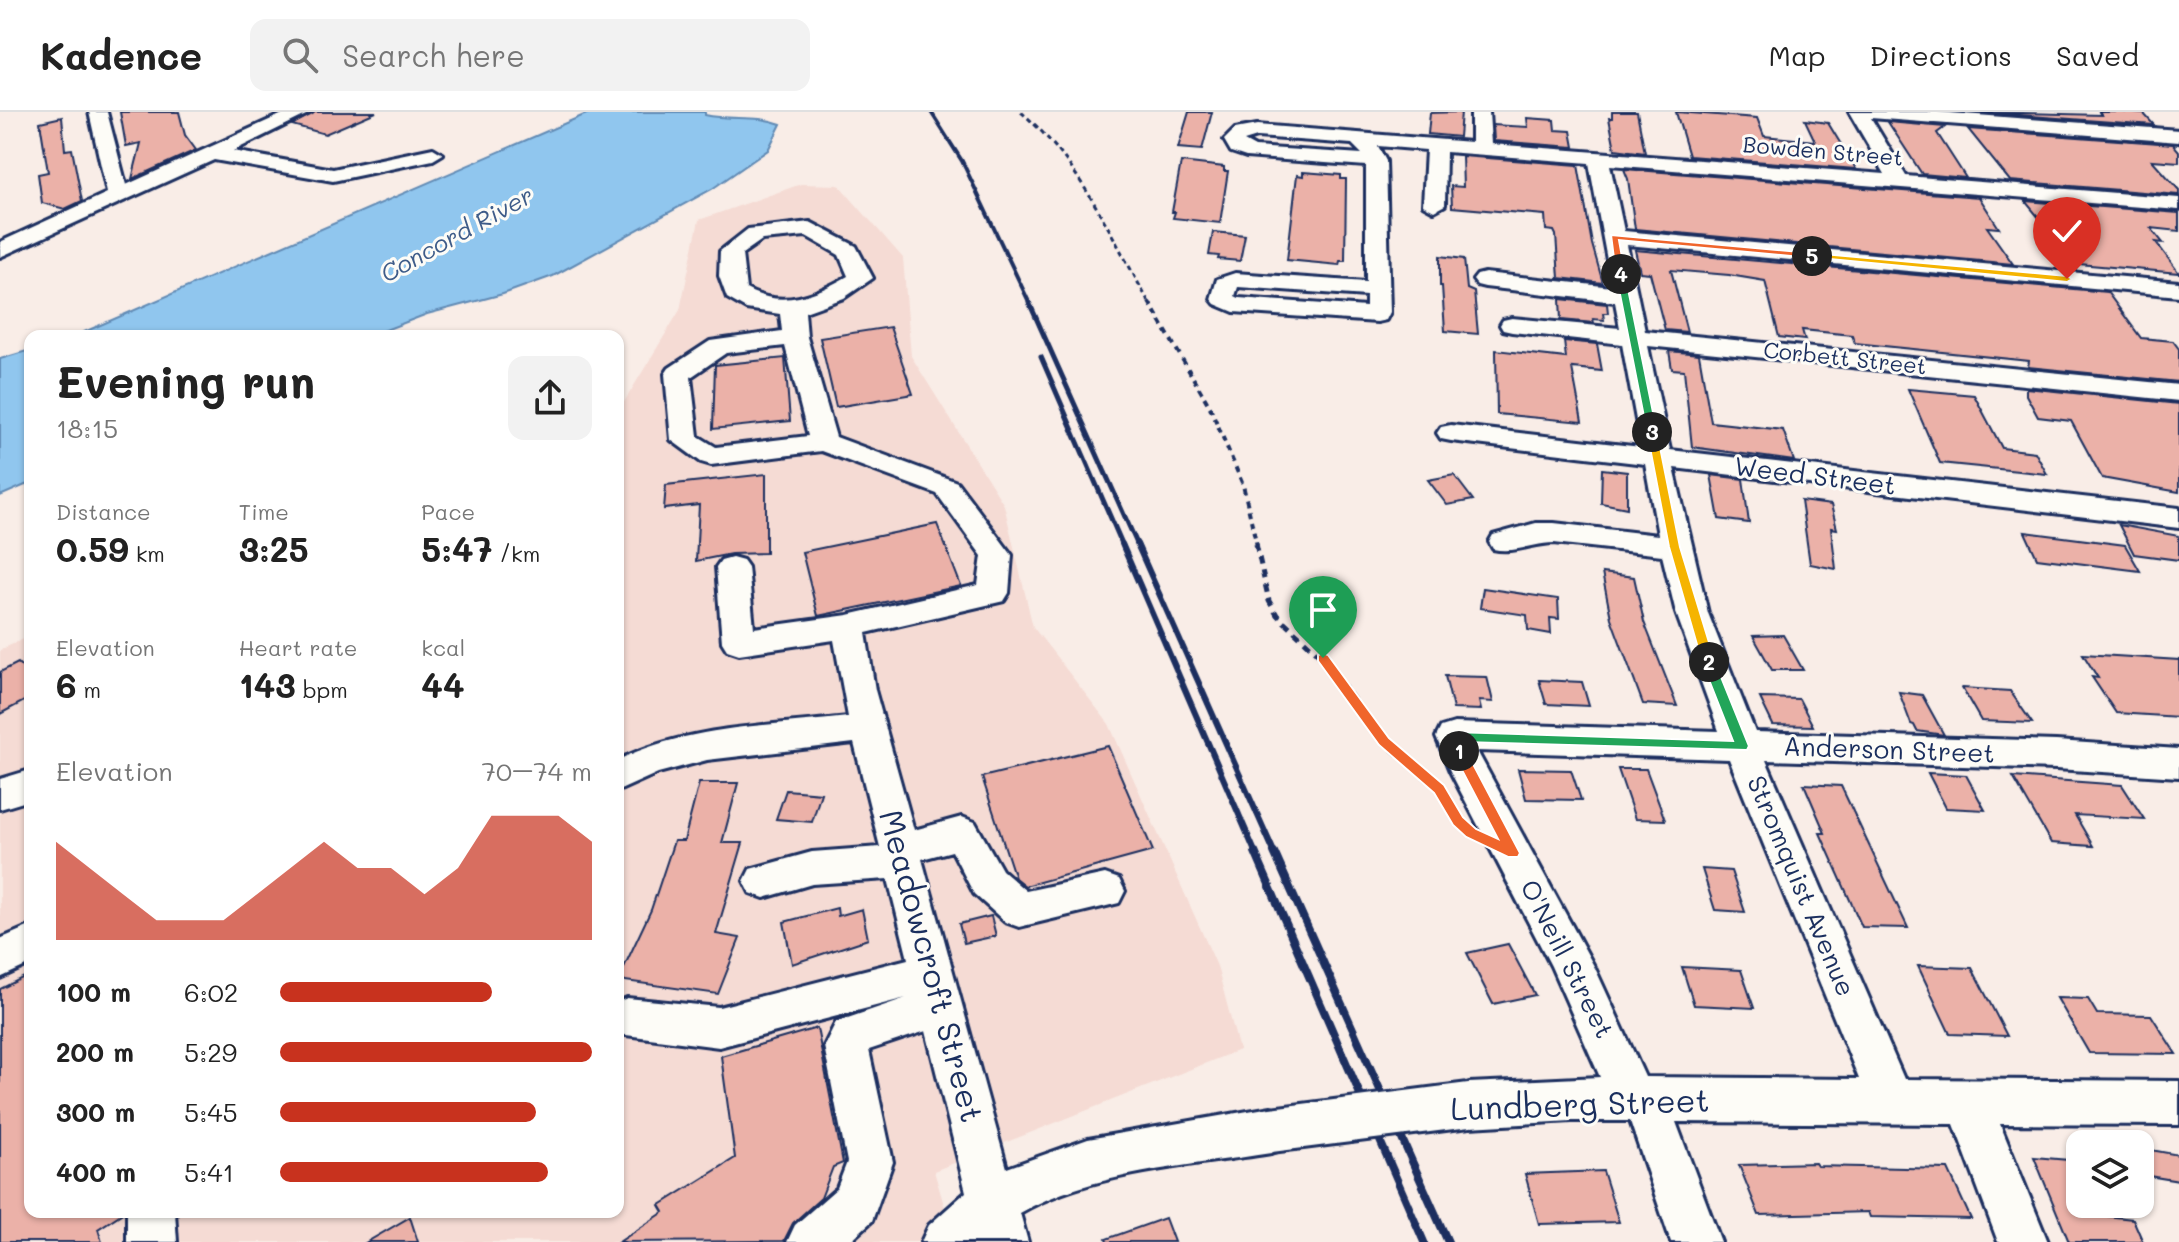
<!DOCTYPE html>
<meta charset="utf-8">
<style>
body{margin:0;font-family:Mali,sans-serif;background:#f2f2f2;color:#222;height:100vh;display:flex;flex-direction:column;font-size:30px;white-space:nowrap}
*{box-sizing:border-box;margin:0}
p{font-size:26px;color:#767676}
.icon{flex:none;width:44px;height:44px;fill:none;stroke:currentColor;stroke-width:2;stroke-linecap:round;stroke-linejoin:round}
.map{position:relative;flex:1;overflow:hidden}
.panel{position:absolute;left:24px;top:218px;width:600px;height:888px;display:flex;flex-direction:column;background:#fff;border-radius:16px;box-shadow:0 2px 6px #0004}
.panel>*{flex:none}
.controls{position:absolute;left:2066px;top:1018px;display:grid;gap:16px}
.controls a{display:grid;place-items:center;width:88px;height:88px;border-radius:16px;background:#fff;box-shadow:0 2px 6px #0004;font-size:40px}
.pin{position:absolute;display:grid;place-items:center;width:68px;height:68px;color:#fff;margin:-82px -34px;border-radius:50% 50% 50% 0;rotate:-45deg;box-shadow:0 0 8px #0007}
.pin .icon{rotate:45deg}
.km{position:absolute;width:40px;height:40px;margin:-20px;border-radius:50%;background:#222;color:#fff;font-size:22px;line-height:40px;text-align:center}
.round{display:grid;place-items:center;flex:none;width:84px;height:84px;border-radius:16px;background:#f2f2f2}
.summary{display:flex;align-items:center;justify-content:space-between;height:136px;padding:0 32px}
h1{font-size:44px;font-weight:700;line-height:60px}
.figures{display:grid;grid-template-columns:repeat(3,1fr);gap:12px;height:136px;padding:8px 32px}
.figures div{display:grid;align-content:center}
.figures b{font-size:34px;font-weight:700}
.figures small{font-size:22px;font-weight:400}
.figures p{font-size:22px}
.chart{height:224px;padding:16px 32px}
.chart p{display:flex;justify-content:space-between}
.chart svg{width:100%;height:144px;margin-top:8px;fill:#c8321e;opacity:.7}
ul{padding:0 32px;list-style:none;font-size:26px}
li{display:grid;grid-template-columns:128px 96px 1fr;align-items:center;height:60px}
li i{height:20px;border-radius:10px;background:#c8321e}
header{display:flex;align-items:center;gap:48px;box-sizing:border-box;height:112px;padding:0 40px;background:#fff;border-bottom:2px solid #e0e0e0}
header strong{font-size:38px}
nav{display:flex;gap:44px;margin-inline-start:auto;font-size:28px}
.search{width:560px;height:72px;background:#f2f2f2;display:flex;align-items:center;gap:20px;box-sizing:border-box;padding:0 28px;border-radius:16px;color:#767676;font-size:30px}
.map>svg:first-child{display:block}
</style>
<header>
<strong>Kadence</strong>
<div class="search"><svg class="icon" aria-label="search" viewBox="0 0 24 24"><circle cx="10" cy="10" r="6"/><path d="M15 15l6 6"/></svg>Search here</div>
<nav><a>Map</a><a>Directions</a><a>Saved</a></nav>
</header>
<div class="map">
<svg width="2179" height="1130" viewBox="0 0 2179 1130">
<rect width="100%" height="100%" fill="#f9ede7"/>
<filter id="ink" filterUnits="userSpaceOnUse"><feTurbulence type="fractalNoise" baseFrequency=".0125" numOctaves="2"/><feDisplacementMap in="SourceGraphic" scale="16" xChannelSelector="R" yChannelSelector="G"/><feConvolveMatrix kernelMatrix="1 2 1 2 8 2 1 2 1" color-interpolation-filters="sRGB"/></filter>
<g filter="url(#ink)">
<path fill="#f5dbd4" d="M801,72L839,73L903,146L911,244L1004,393L1033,515L1109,612L1217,854L1239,938L934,1059L955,1130H0V538L30,524V1100H618V300L680,198L699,108Z"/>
<g fill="#90c6ee" stroke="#618ab4" stroke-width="2">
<path d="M591,0H705V3C732,9 756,2 781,12L768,38L712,77L553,164L503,182L427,202L370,224H75Z"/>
<path d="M30,238V371L0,384V247Z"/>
</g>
<g fill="#ebb1a8" stroke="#1b2f5e" stroke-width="2">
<path d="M120,0H179L185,23L196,38L132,67L141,31L126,34Z"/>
<path d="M315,0H376L325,22L292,13Z"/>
<path d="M1189,0H1212L1202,38L1178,36Z"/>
<path d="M1461,0L1459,25L1428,22L1430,1Z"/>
<path d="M1612,0H1637L1645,41L1615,37L1609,6H1612Z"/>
<path d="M1676,0L1757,6L1764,24L1815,29L1805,8L1828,11L1856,57L1689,44Z"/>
<path d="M1977,0L2101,3L2099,0H2123L2144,2L2154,13Z"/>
<path d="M62,5L65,38L72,37L82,89L65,97L42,91L38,62L48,60L40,10Z"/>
<path d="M1527,6L1554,8L1555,18L1571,19L1574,35L1494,29L1493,13L1528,15Z"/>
<path d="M1888,10L1945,15L1937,21L1966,66L1922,62Z"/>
<path d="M1968,17L2173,32L2179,39V50L2152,48L2179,78V83L2010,69Z"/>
<path d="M1462,44L1578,53L1592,132L1603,171L1559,166L1556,123L1554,119L1546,118L1545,103L1452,95L1451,74L1463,75Z"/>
<path d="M1181,50L1224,55V59H1228L1220,111L1173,106L1175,100H1172Z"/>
<path d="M1624,57L1979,85L1999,116L1987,115L2013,152L1635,117L1628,67Z"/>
<path d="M1303,60L1341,63V67H1346L1345,149H1340L1339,153L1287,148L1297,63L1303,64Z"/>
<path d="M2025,89L2179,101V119L2151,116L2163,131L2156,130L2179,161L2079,152L2045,108L2040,107Z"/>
<path d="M1213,120L1245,123L1240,149L1218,147L1219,144L1209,143Z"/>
<path d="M1635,138L2107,180L2141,226L2173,229L2179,237V270L2028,255L2029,249L1855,231L1852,223L1802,218L1805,228L1779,225L1765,169L1729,163L1671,158L1687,220L1665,218L1650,161L1640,160Z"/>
<path d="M1440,144L1464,147L1467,177L1474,180L1478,222L1445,219L1442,174H1440Z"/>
<path d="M1560,187L1607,192L1608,201H1603L1604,208L1593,207L1594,211L1561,208Z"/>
<path d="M890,215L913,282L836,295L820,226Z"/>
<path d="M1564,229L1597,232L1602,259L1572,256L1582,310L1497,302L1496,238L1566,246Z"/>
<path d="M1669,239L1699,242L1711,310L1783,318L1794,349L1692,335L1684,258L1672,257Z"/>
<path d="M785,246L790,309L713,317L715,253Z"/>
<path d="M2026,276L2179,292V380L2102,366L2071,309L2038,305L2026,283Z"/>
<path d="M1908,277L1974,283L2002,336L2035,340L2047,362L1940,351Z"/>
<path d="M1602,357L1627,360V396L1601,391Z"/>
<path d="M766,362V441L731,442L696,449L699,393L664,397L666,373Z"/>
<path d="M1454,363L1473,388L1447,393L1428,368Z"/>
<path d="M1711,363L1743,367L1749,411L1719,407Z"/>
<path d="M1801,389L1831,393L1837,417L1831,416L1836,457L1810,452Z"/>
<path d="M937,412L961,474L818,504L802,440Z"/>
<path d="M2119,413L2179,424V448L2134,442Z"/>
<path d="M2025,420L2125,433L2140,459L2037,446Z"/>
<path d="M1602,461L1634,465L1644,510L1677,594L1643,592L1611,506Z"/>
<path d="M1483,476L1558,487L1559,507L1550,506L1551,522L1528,518L1527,503L1480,496Z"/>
<path d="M1783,523L1803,558H1772L1753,524Z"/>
<path d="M2083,542L2179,548V605L2116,601L2092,565L2098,566Z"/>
<path d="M18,551L30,563V586L0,602V560Z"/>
<path d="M1445,564L1487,565L1493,590L1479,589L1481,598L1453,597Z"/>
<path d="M1539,568L1582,570L1589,594L1546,592Z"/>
<path d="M1962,576L2010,579L2032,611L1981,609Z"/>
<path d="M1899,580L1922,583L1944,623L1917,619L1914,613L1911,612Z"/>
<path d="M1760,586L1799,587L1813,614L1773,613Z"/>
<path d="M1108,634L1153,739L1025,774L1015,766L982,665Z"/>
<path d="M1518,657L1571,658L1581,688L1526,687Z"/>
<path d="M1618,657H1646L1665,708L1635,707Z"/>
<path d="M1928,661L1966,663L1985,698L1946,696Z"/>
<path d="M2013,665L2122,673L2144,707L2075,703L2093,734L2051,731Z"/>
<path d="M699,671H738L722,731H743L716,822L740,826L718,882L618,868L651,798L674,729H684Z"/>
<path d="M1804,672L1841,674L1908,816L1862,815L1820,721H1825Z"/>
<path d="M786,678L821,681L812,710L776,707Z"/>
<path d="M1702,757L1731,759L1745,800L1715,798Z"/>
<path d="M837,796L838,804L862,797L868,827L792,852L784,810Z"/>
<path d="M991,804L996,824L964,831L959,812Z"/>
<path d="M1508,832L1535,883L1493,892L1467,841Z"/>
<path d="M1918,854L1972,856L2007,924L1950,922Z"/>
<path d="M1682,855L1741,858L1754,896L1694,893Z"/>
<path d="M30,862V1100H124L98,1117L102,1130H0V877Z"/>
<path d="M2057,886L2088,887L2097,902L2151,903L2176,942L2089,941Z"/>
<path d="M817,916L843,1051L833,1055L821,1086L793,1111L784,1129L619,1130L664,1100L660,1093L735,1046L721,944Z"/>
<path d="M2140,1036L2179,1043V1069L2149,1064Z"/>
<path d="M2034,1045L2080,1049V1101L2133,1107L2143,1130H2069Z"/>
<path d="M1815,1051L1817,1054L1948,1057L1971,1107L1870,1105L1868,1100L1759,1103L1739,1053Z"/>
<path d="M1603,1059L1619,1110L1539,1112L1525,1062Z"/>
<path d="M410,1105L418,1130H367Z"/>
<path d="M1165,1106L1174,1130H1107L1106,1127Z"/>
</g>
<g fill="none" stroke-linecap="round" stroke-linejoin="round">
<g stroke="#1b2f5e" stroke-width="6">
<g id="minor">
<path d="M89,0H107L126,73L287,0H312L233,39L333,57L433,36L443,42L433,48L333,69L214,48L0,145V130L107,81Z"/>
<path d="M1471,0H1489L1491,32L1885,62L1849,0H1937L2179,18V30L1871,6L1906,64L2179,86V98L1610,53L1624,119L2179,170V184L1627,133L1645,219L2179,273V289L1648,234L1670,338L2179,396V416L1674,356L1708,501L1755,620L2056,629L2179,637V665L2056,657L1766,648L1904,967L2179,969V1013L2000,1012L2048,1130H1998L1954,1012L1676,1010L1721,1130H1671L1630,1009H1572L1469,1015L1453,1009L1446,993L1453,977L1469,971L1600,965L1551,854L1450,659L1436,625L1441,615L1454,611L1719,619L1676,501L1662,443L1554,431C1534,431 1513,442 1493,437L1489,430L1493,423L1536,411H1554L1658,423L1645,352L1451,329L1441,327L1437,321L1441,315L1451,313L1641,335L1622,232L1512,220L1503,218L1500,213L1503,208L1512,206L1620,216L1615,190L1485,175L1477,173L1473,168L1477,163L1485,161L1612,175L1589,51L1446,40L1445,93L1434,99L1423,93L1426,38L1378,34L1386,49L1390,200L1386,208L1377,210L1234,200L1215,192L1211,187L1217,167L1235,161L1366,170V54L1246,45L1231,40L1224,28L1235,17L1257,13L1471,30ZM1257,25L1352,32L1362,42L1255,35L1244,29ZM1238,175L1366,184V195L1239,186L1235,184ZM1477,639L1729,647L1859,967L1645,965L1595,856Z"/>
<path d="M810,110L856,134L873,166L844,186L805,200L807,225L836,325L957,370L1012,443L1009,481L1004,489L866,521L875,578L914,718L962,705L975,710L1002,758L1026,779L1105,762L1119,767L1125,779L1119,791L1019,815L1005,810L974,782L952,739L922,747L1007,1056L1088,1027L1271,995L1287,1002L1294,1018L1287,1034L1271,1041C1191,1054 1090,1060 1020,1101L1028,1130H921L929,1113L966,1080L926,919L869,938L893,1050L872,1109L849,1130H787L795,1113L837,1076L847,1050L824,934L836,910L906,886L719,935L618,922V890L627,886L719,895L908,847L888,767L812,772L764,786L750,781L744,769L750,757L812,740L880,735L854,631L707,648L658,661L618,679V648C690,613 770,614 848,605L834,528L739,542L727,538L722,530L716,455L721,448L732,445L743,448L748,455L754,516L848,503L978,473L982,444L937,382L821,339L711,353L701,350L671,328L665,262L669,256L710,229L782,219L780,202L746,197L727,186L719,164L720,139L748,117ZM806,124L839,143L848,164C815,183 782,197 746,177L742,142L762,128ZM785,234L808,324L716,335L698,324L691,265L726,241Z"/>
<path d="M30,658V688L0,697V667Z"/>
<path d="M30,814V852L0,866V827Z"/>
<path d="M127,1100H175L177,1130H127Z"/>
</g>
</g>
<path stroke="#1b2f5e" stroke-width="3" stroke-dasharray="5 4" stroke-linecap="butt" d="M1021,0C1080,50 1112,126 1150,192"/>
<path stroke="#1b2f5e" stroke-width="4" stroke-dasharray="6 5" stroke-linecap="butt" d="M1149,190L1210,295L1243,373L1257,434"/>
<path stroke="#1b2f5e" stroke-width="5" stroke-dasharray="8 6" stroke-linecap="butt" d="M1256,432L1269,489L1277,503L1323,546L1384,630L1439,677L1458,708"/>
<use href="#minor" fill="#fdfcf7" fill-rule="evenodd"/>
<path stroke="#1b2f5e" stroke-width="4" d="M931,0L962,49L1030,192"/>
<g stroke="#1b2f5e" stroke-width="5">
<path d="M1029,190L1138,434"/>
<path d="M1041,245L1123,434"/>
</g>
<g stroke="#1b2f5e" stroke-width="6">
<path d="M1122,432L1256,742"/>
<path d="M1137,432L1275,742"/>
</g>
<g stroke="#1b2f5e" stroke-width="8">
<path d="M1255,740L1424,1130"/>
<path d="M1274,740L1448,1130"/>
</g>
<g stroke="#1b2f5e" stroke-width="50" stroke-linecap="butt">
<path id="minor-bridge" d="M1271,1018L1469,993"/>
</g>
<use href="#minor-bridge" stroke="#fdfcf7" stroke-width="44"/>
</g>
</g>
<path fill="#f0652b" stroke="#fff" stroke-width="2" d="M1323,541L1328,543L1389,626L1444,673L1463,705L1476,717L1498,727L1452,639L1459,634L1464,635L1520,741L1518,745H1508L1466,725L1453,713L1434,681L1379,633L1318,549V543Z"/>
<path fill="#22a559" stroke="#fff" stroke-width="2" d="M1709,545L1715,550L1749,634L1747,638L1463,630L1464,643L1459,645L1454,643L1448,625L1454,620L1733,629L1702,550Z"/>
<path fill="#f5b400" stroke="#fff" stroke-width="2" d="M1652,317L1657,320L1680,435L1715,550L1709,555L1702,550L1669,435L1647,320Z"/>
<path fill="#22a559" stroke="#fff" stroke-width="2" d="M1621,159L1625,162L1657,320L1652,323L1647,320L1616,162Z"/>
<path fill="#f0652b" stroke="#fff" stroke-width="2" d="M1611,123L1812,141L1816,144L1812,146L1619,128L1625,162L1621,165L1616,162Z"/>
<path fill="#f5b400" stroke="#fff" stroke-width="2" d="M1812,141L2067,164L2072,167L2067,170L1809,145Z"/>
<g text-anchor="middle" stroke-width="6" stroke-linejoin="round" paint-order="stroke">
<g font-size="22" fill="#1b2f5e" stroke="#fdfcf7">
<text transform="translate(1823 39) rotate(5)" y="8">Bowden Street</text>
<text transform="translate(1845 246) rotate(6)" y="8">Corbett Street</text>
</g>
<g font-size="24" font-style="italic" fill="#3e5c89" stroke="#fdfcf7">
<text transform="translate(457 123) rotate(-29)" y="8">Concord River</text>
</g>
<g font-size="26" fill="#1b2f5e" stroke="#fdfcf7">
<text transform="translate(1815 364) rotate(7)" y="9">Weed Street</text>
<text transform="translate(1889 638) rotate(2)" y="9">Anderson Street</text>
<text transform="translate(1801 774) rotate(67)" y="9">Stromquist Avenue</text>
<text transform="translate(1567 847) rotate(63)" y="9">O'Neill Street</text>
</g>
<g font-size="32" fill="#1b2f5e" stroke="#fdfcf7">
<text transform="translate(931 854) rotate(75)" y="11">Meadowcroft Street</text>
<text transform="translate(1580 993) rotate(-2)" y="11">Lundberg Street</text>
</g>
</g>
</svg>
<div class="controls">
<a><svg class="icon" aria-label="layers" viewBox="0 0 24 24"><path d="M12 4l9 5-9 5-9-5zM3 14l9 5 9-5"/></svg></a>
</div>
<div class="pin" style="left:1323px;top:546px;background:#1e9e55"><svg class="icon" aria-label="arrive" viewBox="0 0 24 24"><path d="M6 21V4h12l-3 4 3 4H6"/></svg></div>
<div class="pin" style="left:2067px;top:167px;background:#d93025"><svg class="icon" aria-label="check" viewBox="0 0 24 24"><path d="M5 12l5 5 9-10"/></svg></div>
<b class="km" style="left:1459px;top:639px">1</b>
<b class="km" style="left:1709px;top:550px">2</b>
<b class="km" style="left:1652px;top:320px">3</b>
<b class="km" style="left:1621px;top:162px">4</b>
<b class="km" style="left:1812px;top:144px">5</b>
<section class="panel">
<div class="summary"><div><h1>Evening run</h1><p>18:15</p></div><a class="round"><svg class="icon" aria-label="share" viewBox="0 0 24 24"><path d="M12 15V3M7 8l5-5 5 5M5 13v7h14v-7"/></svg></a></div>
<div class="figures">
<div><p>Distance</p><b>0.59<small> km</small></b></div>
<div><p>Time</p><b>3:25</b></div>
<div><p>Pace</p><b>5:47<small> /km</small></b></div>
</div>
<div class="figures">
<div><p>Elevation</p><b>6<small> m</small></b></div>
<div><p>Heart rate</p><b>143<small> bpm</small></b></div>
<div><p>kcal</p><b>44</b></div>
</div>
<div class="chart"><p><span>Elevation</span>70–74 m</p>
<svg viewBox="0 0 160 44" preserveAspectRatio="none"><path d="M0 44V14L10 22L20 30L30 38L40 38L50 38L60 30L70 22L80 14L90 22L100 22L110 30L120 22L130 6L140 6L150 6L160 14V44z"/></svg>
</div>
<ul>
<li><b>100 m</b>6:02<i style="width:68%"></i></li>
<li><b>200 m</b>5:29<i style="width:100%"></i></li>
<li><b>300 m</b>5:45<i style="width:82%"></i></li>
<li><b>400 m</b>5:41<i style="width:86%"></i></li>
</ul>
</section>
</div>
